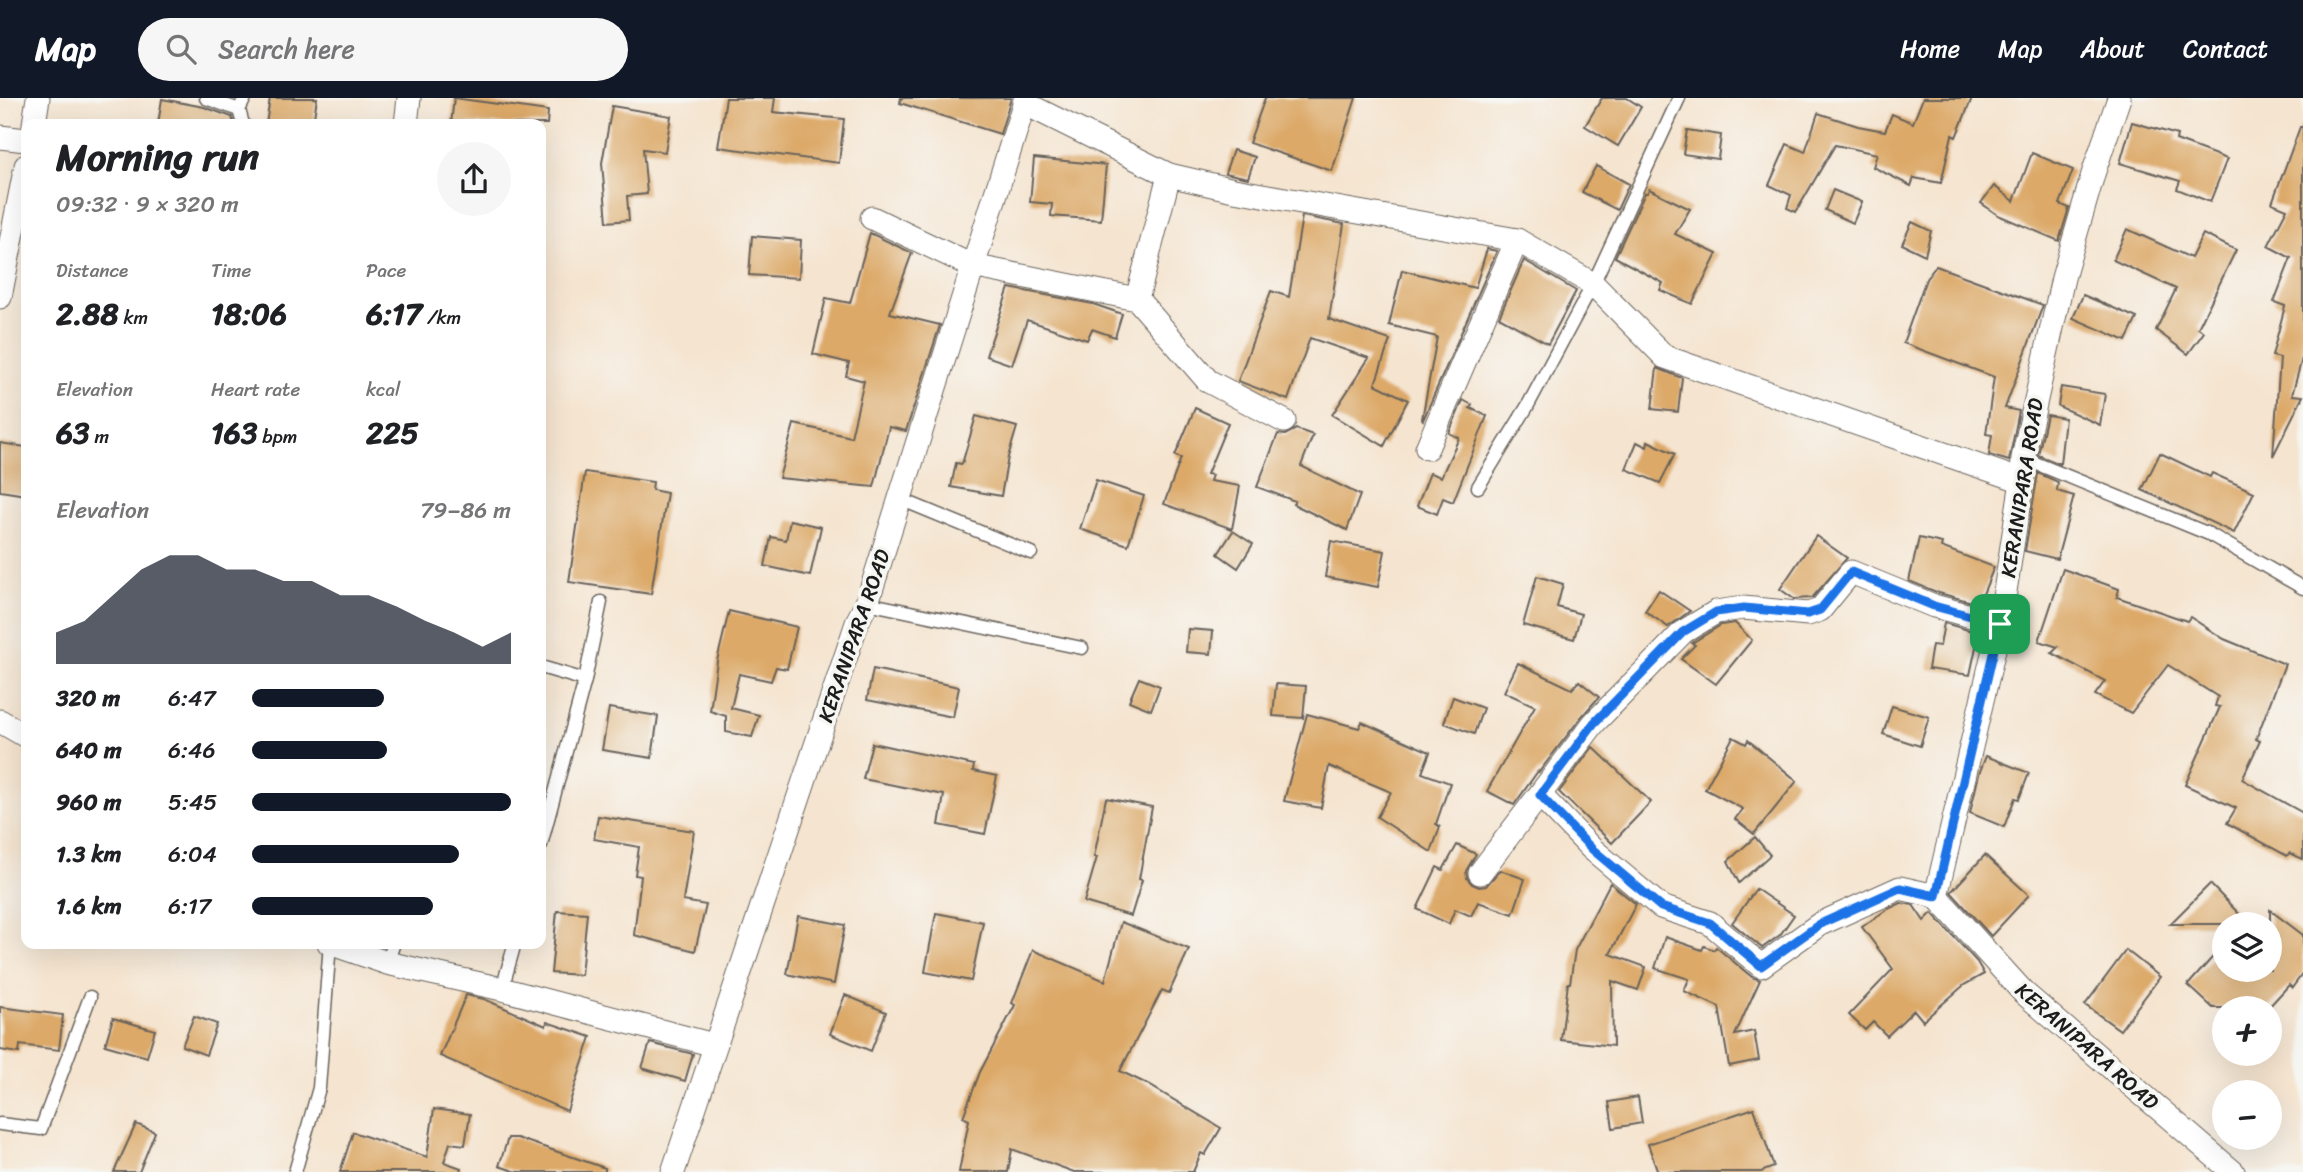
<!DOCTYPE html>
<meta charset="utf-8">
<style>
body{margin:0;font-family:Sriracha,sans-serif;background:#f6f6f6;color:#202124;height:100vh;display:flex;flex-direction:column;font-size:26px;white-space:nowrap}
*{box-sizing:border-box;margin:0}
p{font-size:23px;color:#757577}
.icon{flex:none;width:38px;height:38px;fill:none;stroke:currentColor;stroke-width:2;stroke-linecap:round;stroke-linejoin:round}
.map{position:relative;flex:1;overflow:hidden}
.drawer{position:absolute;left:21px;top:21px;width:525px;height:830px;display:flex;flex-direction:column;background:#fff;border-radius:14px;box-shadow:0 7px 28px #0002}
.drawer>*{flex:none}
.buttons{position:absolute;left:2212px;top:814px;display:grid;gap:14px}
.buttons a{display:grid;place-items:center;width:70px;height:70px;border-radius:50%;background:#fff;box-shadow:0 7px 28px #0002;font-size:35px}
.pin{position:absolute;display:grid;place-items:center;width:60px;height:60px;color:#fff;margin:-30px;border-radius:14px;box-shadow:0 4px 10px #0006}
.round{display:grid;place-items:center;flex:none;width:74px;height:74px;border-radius:37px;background:#f6f6f6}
.head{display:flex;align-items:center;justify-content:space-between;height:119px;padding:0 35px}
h1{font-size:38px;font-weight:700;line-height:52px}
.metrics{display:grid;grid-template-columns:repeat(3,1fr);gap:10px;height:119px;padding:7px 35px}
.metrics div{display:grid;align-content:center}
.metrics b{font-size:30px;font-weight:700}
.metrics small{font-size:19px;font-weight:400}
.metrics p{font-size:19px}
.chart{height:196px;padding:14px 35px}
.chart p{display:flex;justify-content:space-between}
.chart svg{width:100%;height:126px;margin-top:7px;fill:#111827;opacity:.7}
ul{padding:0 35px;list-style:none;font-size:23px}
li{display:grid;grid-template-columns:112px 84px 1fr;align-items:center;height:52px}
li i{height:18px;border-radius:9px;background:#111827}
header{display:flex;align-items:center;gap:42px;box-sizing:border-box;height:98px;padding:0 35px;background:#111827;color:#fff}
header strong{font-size:33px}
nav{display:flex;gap:38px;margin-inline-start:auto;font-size:24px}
.search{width:490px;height:63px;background:#f6f6f6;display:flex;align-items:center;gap:18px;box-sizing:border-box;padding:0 24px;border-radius:38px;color:#757577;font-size:26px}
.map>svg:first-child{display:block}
</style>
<header>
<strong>Map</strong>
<div class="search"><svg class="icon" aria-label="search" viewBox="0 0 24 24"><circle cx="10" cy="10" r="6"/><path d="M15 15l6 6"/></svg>Search here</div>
<nav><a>Home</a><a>Map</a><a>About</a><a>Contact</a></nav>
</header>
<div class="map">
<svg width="2303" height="1074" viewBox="0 0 2303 1074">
<rect width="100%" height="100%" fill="#f6f6f2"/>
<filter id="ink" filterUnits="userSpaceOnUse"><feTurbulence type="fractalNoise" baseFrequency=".0143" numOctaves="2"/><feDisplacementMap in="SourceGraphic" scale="14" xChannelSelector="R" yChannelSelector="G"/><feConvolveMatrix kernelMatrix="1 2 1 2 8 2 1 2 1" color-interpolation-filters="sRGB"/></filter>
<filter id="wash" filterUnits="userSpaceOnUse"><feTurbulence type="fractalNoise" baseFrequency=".00686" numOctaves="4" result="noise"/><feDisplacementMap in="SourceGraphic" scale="28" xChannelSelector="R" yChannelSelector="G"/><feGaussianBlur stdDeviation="1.57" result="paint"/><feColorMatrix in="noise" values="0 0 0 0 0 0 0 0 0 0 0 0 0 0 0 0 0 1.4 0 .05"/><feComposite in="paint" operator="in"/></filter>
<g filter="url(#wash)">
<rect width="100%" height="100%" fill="#f5e4cf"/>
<g id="blocks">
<g fill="#dca967">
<path d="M270,0H317L313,26H266Z"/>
<path d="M454,0L548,13L547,26H451Z"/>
<path d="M726,0H775L773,14L844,21L839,65L718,49Z"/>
<path d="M901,0H1011L1000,36L900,5Z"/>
<path d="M1265,0H1356L1332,73L1249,45Z"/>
<path d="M1602,0H1627L1641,9L1618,48L1585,28Z"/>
<path d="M1923,0H1972L1956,39L1952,37L1941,85L1914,80L1911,88L1873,69L1877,56L1835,47L1796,114L1787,110L1791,97L1769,87L1787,46L1805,54L1818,15L1858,28L1885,33L1892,16L1913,25Z"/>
<path d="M162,1L204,9L232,19L234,26H158Z"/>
<path d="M612,8L671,18L665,54L643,51L647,96L627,98L629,122L607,124L602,65Z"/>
<path d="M2132,24L2177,37L2176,42L2227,61L2210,104L2177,91L2180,83L2120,65Z"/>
<path d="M2300,29H2303V257L2292,297L2303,298L2273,358L2280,260L2272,258L2285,208L2274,204L2291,160L2268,148L2287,111L2272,105Z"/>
<path d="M1687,32L1721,37L1718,61L1683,56Z"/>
<path d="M1233,52L1255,59L1248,80L1225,75Z"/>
<path d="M2032,55L2073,72L2060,106L2069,110L2059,143L1998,117L1981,105L1994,88L2014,103Z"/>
<path d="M1034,60L1106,67L1101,122L1051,118L1052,106L1030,104Z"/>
<path d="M1596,68L1629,86L1617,112L1582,94Z"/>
<path d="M1649,91L1690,111L1675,136L1717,156L1692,206L1660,192L1663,185L1615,159L1645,95H1647Z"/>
<path d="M1833,92L1862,104L1853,125L1825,112Z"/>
<path d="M1302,118L1344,126L1329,221L1390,242L1375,286L1408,302L1384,348L1332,317L1369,260L1310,240L1288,302L1238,283L1271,193L1289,199Z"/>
<path d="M1912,124L1931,133L1925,157L1902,146Z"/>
<path d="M2127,131L2191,160L2203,136L2236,152L2198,230L2204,234L2188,256L2156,232L2176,191L2113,162Z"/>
<path d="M870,135L912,155L890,215L940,227L906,333L889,329L874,389L779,380L794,326L851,339L864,283L846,278L849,265L813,256L826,200L850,205Z"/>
<path d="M752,138L801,142L799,180L749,177Z"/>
<path d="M1487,151L1497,153L1423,322L1422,321L1437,239L1389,227L1402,172L1475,190Z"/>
<path d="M1524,162L1576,193L1548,246L1499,219Z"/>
<path d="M1936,168L2043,207L2005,310L2019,313L2009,363L1989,357L1992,337L1986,336L1994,279L1903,245L1926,181Z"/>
<path d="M1009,190L1093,206L1122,216L1115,239L1092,231L1087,242L1027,222L1012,267L986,258Z"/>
<path d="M2083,197L2137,220L2126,243L2073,220Z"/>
<path d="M1657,270L1682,280L1678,314L1652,311Z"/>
<path d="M2061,289L2105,296L2100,327L2058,308Z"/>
<path d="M1463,302L1472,307L1470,310L1487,318L1453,404L1443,400L1437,416L1417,408L1430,375L1441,379L1459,340L1449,335Z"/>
<path d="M1195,310L1228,325L1207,376L1212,377L1210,383L1240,388L1232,431L1164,406L1181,360L1175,358Z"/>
<path d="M2047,317L2065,320L2060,366L2038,357Z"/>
<path d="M976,318L1017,329L1008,359L1001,398L951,389L956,365L962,366Z"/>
<path d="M1296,331L1313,337L1301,368L1360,397L1347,432L1293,406L1295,403L1257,389L1278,336L1285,337Z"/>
<path d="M1648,343L1675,356L1660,385L1626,371L1637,344L1647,349Z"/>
<path d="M0,345L26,349V397L0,393Z"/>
<path d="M2160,355L2210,379L2212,375L2254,394L2234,435L2142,392Z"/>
<path d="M585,374L653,384L652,392L667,395L651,496L569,484Z"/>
<path d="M2038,375L2058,384L2057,393L2074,398L2057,461L2025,453Z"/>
<path d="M1096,382L1144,398L1128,447L1080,431Z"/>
<path d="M790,422L821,429L810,478L765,468L771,439L786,442Z"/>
<path d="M1233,433L1253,446L1238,470L1218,456Z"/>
<path d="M1816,438L1847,460L1812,500L1794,501L1780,491Z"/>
<path d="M1919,440L1942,445L1941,449L1994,469L1979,506L1939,495L1909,483Z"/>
<path d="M1331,443L1385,453L1378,489L1325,479Z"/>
<path d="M2063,471L2119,491L2117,499L2187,523L2190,519L2224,541L2285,566L2256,641L2260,643L2242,681L2303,715V761L2289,755L2287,758L2227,725L2236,710L2185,687L2220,609L2215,608L2218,599L2168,567L2131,615L2095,597L2105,583L2052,555L2058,549L2039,543Z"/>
<path d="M1537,478L1563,486L1557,509L1581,516L1574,541L1523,527Z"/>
<path d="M1659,492L1690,513L1668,529L1645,513Z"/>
<path d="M729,513L797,529L787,571L776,569L771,583L739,576L731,610L759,617L752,639L726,634V618L710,613L717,563Z"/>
<path d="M1735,525L1752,542L1716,586L1681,561L1695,547L1692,545L1721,527Z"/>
<path d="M1944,525L1979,535L1970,577L1928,571L1932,547L1940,548Z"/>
<path d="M1188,531L1213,533L1211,556L1186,554Z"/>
<path d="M1518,565L1572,591L1579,583L1599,599L1583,617L1539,674L1538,673L1514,707L1487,693L1535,608L1504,594Z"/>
<path d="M873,571L959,589L953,619L867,602Z"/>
<path d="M1139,580L1160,588L1151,612L1129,603Z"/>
<path d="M1276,586L1306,588L1303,620L1273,618Z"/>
<path d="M1453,599L1483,610L1474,636L1444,625Z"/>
<path d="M1892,608L1929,619L1920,648L1883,636Z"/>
<path d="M609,610L658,618L652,660L602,652Z"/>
<path d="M1307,616L1359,630L1362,624L1430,654L1422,675L1450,685L1436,726L1440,729L1431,754L1377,719L1391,694L1329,668L1321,710L1284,703Z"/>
<path d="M1733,639L1746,646L1748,642L1797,683L1754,736L1735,721L1743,711L1705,691Z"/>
<path d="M872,645L974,667L973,673L997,678L985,736L939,727L944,697L863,681Z"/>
<path d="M1593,649L1651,704L1612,745L1559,694Z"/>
<path d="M1986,658L2029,675L2019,701L2015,700L2004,729L1970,715L1979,676Z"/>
<path d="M1106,700L1152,709L1139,781L1142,782L1131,818L1084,804L1097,759H1094Z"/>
<path d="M598,718L694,733L683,803L706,807L695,853L634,837L641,778L635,777L639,749L594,741Z"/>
<path d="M1755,739L1770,757L1739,785L1728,763Z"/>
<path d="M1457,747L1476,756L1466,773L1467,780L1472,786L1479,789L1486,788L1500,772L1525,781L1513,816L1478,804L1471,818L1455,811L1449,826L1417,811L1437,769L1443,772Z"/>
<path d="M1985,757L2029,797L1991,838L1951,794Z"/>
<path d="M1610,785L1636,806L1610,856L1646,869L1638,892L1612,883L1613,948L1561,942L1568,885H1570L1575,852Z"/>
<path d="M2210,786L2249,826H2170Z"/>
<path d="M1756,791L1794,817L1780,837L1762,850L1732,825Z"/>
<path d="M1901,805L1913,807L1924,823L1932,815L1977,864L1984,876L1964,887L1923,923L1914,912L1887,938L1873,924L1865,932L1849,917L1893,871L1862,829L1886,812Z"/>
<path d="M2270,812L2303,837V875L2292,890L2289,887L2268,910H2213L2188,887L2218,853L2224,860V872H2270Z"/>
<path d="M557,813L587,815L581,877L551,875Z"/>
<path d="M936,815L983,824L971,883L925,874Z"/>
<path d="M798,818L845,827L834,886L787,876Z"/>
<path d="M1121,824L1189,851L1169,895L1162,892L1120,973L1147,986L1221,1030L1205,1057L1201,1055L1193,1074H1074L1012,1051L1008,1074H959L969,1022L963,1019L980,974L1015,907L1012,905L1033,852L1105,883Z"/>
<path d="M1665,839L1702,852L1704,848L1714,852L1716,849L1752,879L1760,882L1735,937L1754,933L1759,962L1729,968L1719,909L1684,893L1689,881L1655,870Z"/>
<path d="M2126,852L2160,879L2120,932L2085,907Z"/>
<path d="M466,897L484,901L546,928L547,924L591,939L567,1013L440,958Z"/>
<path d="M845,897L886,914L871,953L830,936Z"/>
<path d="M0,909L63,917L59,952L20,947L19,955L0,952Z"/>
<path d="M194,918L217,926L206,957L182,948Z"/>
<path d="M113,920L155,932L147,959L105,947Z"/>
<path d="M650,945L693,956L685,983L642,970Z"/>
<path d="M1638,999L1642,1025L1613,1030L1609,1004Z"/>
<path d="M1754,1010L1774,1069L1761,1074H1658L1648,1046Z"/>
<path d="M434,1011L470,1016L465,1047L450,1045L444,1064L461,1070L460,1074H340L353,1034L427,1059Z"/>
<path d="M136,1026L155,1034L139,1074H114Z"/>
<path d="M508,1040H517L605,1070V1074H517L499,1068Z"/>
</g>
</g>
</g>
<g filter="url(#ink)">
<use href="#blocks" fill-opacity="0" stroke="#68625b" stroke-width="2"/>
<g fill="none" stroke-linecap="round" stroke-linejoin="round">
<g stroke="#68625b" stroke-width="15">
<g id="service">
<path d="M206,0L239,12"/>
<path d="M243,26L239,12L245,0"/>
<path d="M2023,360L2209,436L2303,490"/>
<path d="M1478,389L1527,309L1593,186L1679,0"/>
<path d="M900,401L1031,455"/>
<path d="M867,505L1082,550"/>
<path d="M541,569L585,582"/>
<path d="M541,747L585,582L601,504"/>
<path d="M387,865L394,845"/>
<path d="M502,891L515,845"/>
<path d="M0,1026L41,1031L90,899"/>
<path d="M295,1074L319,990L330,845"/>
</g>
</g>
<g stroke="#68625b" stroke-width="25">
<g id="minor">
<path d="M2119,0L2094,73L2063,180L2023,360L2022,383L2000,526L1936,798L2024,895L2233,1074"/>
<path d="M1024,5L1169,77L1234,92L1517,142L1593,186L1665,259L2022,383"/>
<path d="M34,26L38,0"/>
<path d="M406,26L409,0"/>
<path d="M0,39L26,42"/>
<path d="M872,120L972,168L1137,201L1169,77"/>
<path d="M0,199L26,68"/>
<path d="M1137,201L1208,283L1284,323"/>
<path d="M1470,248L1427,350L1517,142"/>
<path d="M0,623L26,638"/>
<path d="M1540,697L1592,751L1661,809L1710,825L1761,868L1820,826L1900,790L1936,798"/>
<path d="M1480,775L1594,625L1683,534L1716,514L1743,510L1808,516L1820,512L1851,474L1934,508L2000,526"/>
<path d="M329,845L387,865L502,891L714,947"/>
<path d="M673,1074L858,522L867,505L1026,0"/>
</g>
</g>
<use href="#service" stroke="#fff" stroke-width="12"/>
<use href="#minor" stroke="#fff" stroke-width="23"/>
</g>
</g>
<g fill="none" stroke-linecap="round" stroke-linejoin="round" filter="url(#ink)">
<g stroke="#fff" stroke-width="14">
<path id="route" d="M1851,474L1934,508L2000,526L1936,798L1900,790L1820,826L1761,868L1710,825L1661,809L1592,751L1540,697L1594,625L1683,534L1716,514L1744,510L1808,516L1820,512Z"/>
</g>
<use href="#route" stroke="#1a73e8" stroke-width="9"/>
</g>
<g text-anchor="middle" stroke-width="7" stroke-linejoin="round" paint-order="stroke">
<g font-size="21" fill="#1c1c1c" stroke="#f6f6f2">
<text transform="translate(2022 390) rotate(-81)" y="7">KERANIPARA ROAD</text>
<text transform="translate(854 538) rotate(-71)" y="7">KERANIPARA ROAD</text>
<text transform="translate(2087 948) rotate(41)" y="7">KERANIPARA ROAD</text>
</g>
</g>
</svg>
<div class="buttons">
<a><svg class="icon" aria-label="layers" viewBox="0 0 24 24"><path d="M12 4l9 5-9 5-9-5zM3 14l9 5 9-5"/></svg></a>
<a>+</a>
<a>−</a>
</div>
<div class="pin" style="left:2000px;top:526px;background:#1e9e55"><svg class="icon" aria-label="arrive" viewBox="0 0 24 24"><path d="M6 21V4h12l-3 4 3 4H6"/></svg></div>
<section class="drawer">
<div class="head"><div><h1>Morning run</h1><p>09:32 · 9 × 320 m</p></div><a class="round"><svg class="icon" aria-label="share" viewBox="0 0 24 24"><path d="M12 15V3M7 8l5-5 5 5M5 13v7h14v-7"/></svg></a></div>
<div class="metrics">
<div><p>Distance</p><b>2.88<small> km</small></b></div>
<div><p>Time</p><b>18:06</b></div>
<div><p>Pace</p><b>6:17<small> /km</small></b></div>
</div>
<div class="metrics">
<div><p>Elevation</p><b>63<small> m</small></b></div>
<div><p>Heart rate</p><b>163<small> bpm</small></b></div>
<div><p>kcal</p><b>225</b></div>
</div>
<div class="chart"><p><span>Elevation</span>79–86 m</p>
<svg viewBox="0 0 160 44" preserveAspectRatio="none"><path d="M0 44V33L10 29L20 20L30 11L40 6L50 6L60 11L70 11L80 15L90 15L100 20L110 20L120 24L130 29L140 33L150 38L160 33V44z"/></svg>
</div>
<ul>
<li><b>320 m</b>6:47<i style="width:51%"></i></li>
<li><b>640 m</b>6:46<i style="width:52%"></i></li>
<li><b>960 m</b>5:45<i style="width:100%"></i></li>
<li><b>1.3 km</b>6:04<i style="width:80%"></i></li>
<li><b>1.6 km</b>6:17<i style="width:70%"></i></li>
</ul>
</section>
</div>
